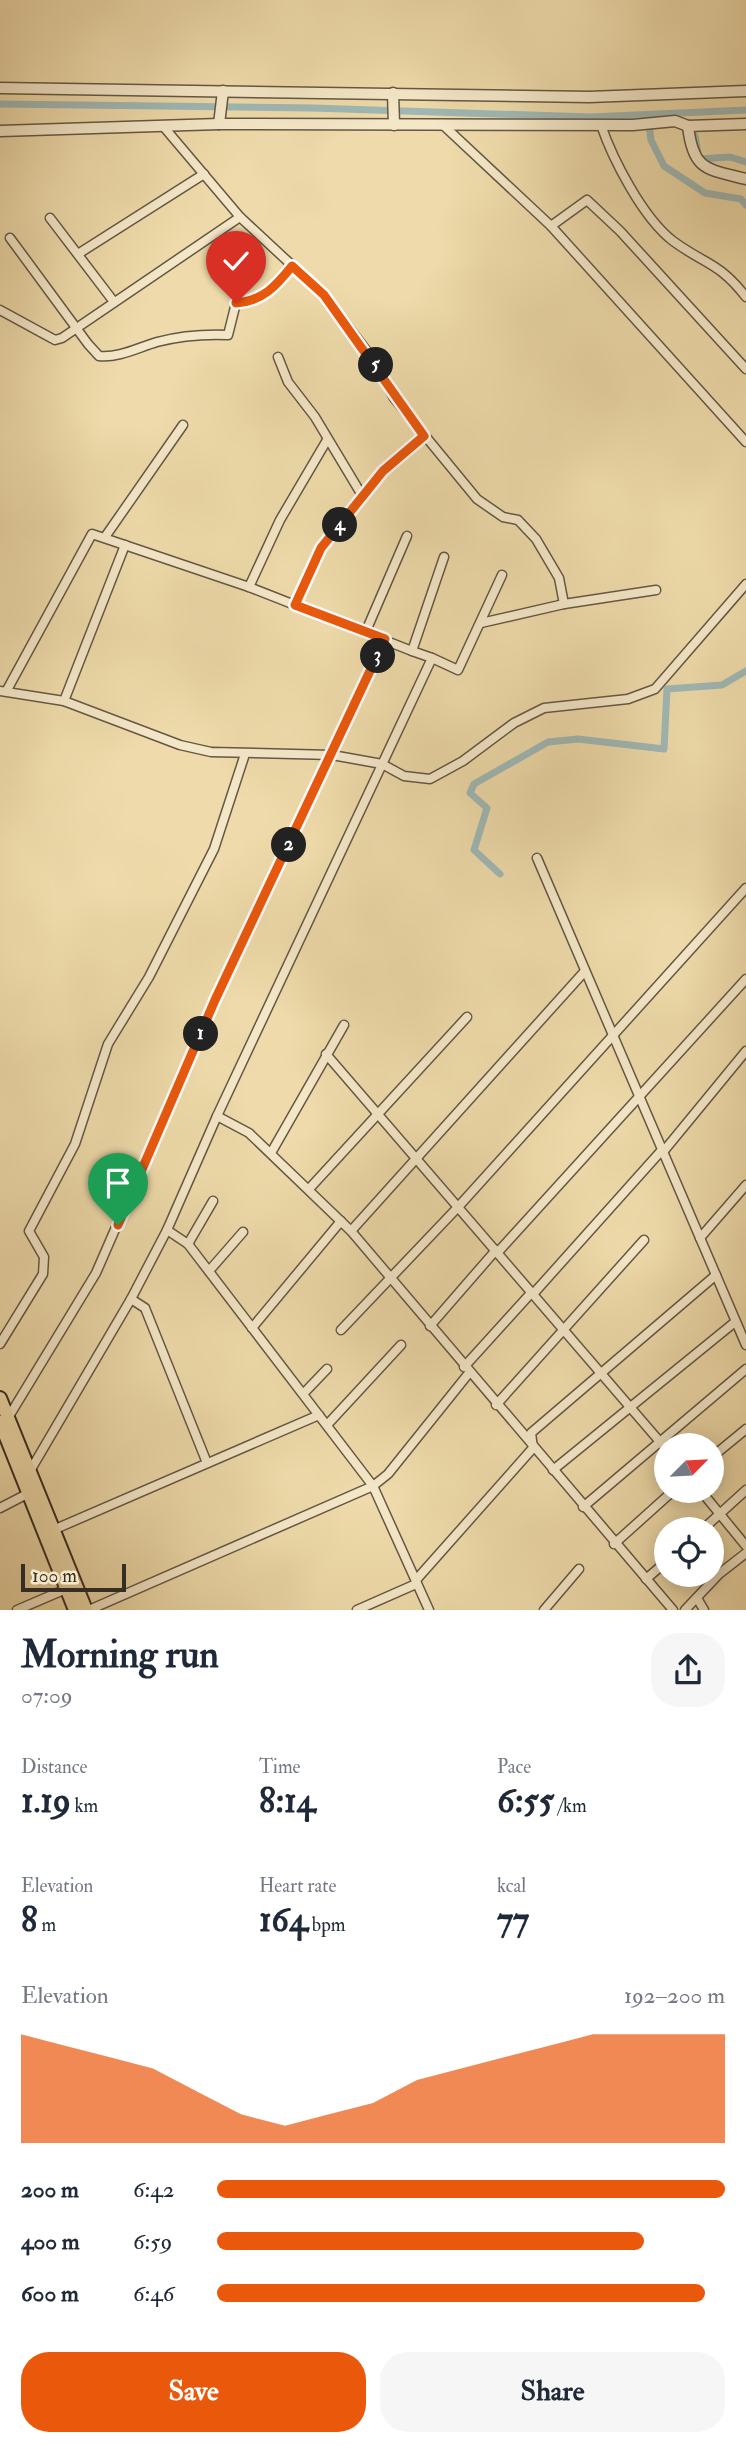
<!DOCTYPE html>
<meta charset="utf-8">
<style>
body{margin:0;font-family:"IM FELL Double Pica",serif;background:#f6f6f7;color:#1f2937;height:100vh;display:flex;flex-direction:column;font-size:26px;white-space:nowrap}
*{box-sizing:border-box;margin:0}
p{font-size:23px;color:#747a83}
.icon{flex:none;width:38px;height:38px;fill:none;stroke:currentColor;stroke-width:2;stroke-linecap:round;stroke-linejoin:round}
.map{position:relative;height:1610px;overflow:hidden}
.details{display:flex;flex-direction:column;background:#fff;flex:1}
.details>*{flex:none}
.needle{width:46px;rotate:66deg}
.controls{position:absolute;left:654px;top:1433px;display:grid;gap:14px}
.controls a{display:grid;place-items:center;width:70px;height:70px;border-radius:50%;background:#fff;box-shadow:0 4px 18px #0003;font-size:35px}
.scale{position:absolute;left:21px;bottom:18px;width:105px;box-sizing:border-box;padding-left:7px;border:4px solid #362d23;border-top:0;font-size:19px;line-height:24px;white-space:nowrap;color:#362d23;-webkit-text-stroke:5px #f4e7c8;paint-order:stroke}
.pin{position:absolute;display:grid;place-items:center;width:60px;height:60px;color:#fff;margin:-72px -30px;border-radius:50% 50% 50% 0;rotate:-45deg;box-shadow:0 0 7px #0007}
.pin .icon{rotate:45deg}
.km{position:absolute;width:35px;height:35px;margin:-18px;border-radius:50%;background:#222;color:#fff;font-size:19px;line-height:35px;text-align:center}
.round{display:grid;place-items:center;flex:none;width:74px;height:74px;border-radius:28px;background:#f6f6f7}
.overview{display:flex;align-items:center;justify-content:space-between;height:119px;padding:0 21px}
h1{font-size:38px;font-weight:800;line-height:52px}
.figures{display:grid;grid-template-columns:repeat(3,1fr);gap:10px;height:119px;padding:7px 21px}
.figures div{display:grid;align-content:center}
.figures b{font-size:35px;font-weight:800}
.figures small{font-size:19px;font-weight:400}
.figures p{font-size:19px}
.chart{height:196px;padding:14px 21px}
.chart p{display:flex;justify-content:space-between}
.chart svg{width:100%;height:126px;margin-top:7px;fill:#ea580c;opacity:.7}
.cta{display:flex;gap:14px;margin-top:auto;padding:14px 21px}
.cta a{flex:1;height:80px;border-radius:28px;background:#ea580c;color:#fff;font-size:28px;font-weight:800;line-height:80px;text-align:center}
.cta a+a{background:#f6f6f7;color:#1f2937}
ul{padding:0 21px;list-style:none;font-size:23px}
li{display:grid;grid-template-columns:112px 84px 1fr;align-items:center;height:52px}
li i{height:18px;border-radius:9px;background:#ea580c}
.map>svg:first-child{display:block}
</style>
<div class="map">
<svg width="746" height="1610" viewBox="0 0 746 1610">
<rect width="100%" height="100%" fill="#eedaaa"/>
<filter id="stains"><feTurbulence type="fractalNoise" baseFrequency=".00286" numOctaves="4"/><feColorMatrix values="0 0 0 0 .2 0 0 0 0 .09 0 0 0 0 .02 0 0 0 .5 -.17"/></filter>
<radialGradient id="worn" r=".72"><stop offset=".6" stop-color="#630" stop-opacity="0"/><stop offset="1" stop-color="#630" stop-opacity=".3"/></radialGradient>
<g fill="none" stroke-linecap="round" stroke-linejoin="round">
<g stroke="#9fb8b5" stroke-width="7">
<path d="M0,104L313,108L591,117L746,110"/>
<path d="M649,124L651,140L664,166L705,193L741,199L746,205"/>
<path d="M695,136L699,159L730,157L746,162"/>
<path d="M500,874L474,850L487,808L470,793L474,784L548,742L578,739L664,749L667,689L722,685L746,671"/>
</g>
<g stroke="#645845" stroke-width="11">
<g id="minor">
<path d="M442,124L551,226L746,442"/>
<path d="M601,125C613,160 643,218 673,241C704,264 719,262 746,297"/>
<path d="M163,126L240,217"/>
<path d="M50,218L114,302"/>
<path d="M551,226L587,200L620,231L746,369"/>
<path d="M10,238L88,344L99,356C119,358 137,348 157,342C180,336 204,334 228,335L236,303C263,301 276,286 292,266"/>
<path d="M78,254L204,174"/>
<path d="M0,310L55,340L62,338L240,217L324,295L376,363L394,398L477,499L503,517L518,520L536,539L559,578L564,604"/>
<path d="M278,357L288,382L315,417L363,497"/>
<path d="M105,537L183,425"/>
<path d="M249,587L280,520L327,440"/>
<path d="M295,605L321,548L383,471L424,436"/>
<path d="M481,623L564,604L656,590"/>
<path d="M366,631L407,536"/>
<path d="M432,658L458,670L502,575"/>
<path d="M7,690L92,534L249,587L412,651"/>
<path d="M0,691L64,701L180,745L211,752L332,755L382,764L404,776L430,779L463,761L514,723L544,708L628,699L655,689L746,584"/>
<path d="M64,701L125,545"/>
<path d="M537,858L746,1345"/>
<path d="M326,1054L667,1450"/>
<path d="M217,1116L249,1133L351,1231L673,1610"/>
<path d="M663,1152L746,1051"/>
<path d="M271,1153L344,1025"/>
<path d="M309,1189L467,1017"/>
<path d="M167,1230L188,1244L373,1486L429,1610"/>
<path d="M351,1231L585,971"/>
<path d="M700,1238L746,1185"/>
<path d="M188,1244L213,1201"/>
<path d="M498,1252L746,979"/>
<path d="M209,1271L243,1232"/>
<path d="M534,1293L662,1150"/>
<path d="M131,1299L145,1308L207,1463"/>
<path d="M430,1326L496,1250"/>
<path d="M252,1328L341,1221"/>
<path d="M341,1330L459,1206L746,888"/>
<path d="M0,1344L43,1274L44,1257L29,1231L75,1144L108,1044L149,977L214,849L245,754"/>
<path d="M464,1367L532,1292"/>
<path d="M304,1393L327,1369"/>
<path d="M496,1405L644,1240"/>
<path d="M8,1418L96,1273L215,1000L385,639"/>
<path d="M327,1425L401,1345"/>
<path d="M712,1457L746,1429"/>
<path d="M553,1470L735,1322"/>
<path d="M30,1471L131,1299L167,1230L217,1116L432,658L412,651L444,557"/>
<path d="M701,1491L746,1546"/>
<path d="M583,1507L746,1369"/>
<path d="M0,1508L29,1493"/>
<path d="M53,1530L319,1415"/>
<path d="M702,1530L746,1490"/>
<path d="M614,1544L673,1491"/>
<path d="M646,1579L667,1561"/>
<path d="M416,1580L533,1448L531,1433L716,1275"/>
<path d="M697,1598L704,1610"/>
<path d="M17,1610L66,1589"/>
<path d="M89,1610L373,1486L388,1474L469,1373"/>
<path d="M357,1610L416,1584"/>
<path d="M544,1610L579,1569"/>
<path d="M685,1610L719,1574L746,1553"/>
</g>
</g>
<g stroke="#645845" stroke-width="13">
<g id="tertiary">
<path d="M0,88L589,97L746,91"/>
<path d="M393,93L394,125"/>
<path d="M219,124L223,91"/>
<path d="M688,126C693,171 707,169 746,179"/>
<path d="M0,131L219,124L633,125L675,121L688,126L746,124"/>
</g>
</g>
<g stroke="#362d23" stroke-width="16">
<g id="trunk">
<path d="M0,1398L86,1610"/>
<path d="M0,1422L75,1610"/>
</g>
</g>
<use href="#minor" stroke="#f4e7c8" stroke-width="8"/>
<use href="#tertiary" stroke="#f4e7c8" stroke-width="10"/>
<use href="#trunk" stroke="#eedaaa" stroke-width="12"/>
</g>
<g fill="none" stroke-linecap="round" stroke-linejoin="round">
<g stroke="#fff" stroke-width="14">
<path id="route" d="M118,1225L215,1000L385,639L295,605L321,548L383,471L424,436L324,295L292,266C276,286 263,301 236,303"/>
</g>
<use href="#route" stroke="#ea580c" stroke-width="9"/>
</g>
<rect width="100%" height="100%" filter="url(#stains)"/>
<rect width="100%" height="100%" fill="url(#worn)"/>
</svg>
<div class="controls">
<a><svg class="needle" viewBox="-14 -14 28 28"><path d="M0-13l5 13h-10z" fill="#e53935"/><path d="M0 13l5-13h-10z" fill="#747a83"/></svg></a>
<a><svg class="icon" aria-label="locate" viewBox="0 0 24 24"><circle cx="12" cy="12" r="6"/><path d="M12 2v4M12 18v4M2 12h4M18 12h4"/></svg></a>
</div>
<div class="scale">100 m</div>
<div class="pin" style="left:118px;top:1225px;background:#1e9e55"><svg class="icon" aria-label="arrive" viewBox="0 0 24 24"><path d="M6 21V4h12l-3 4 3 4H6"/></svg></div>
<div class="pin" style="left:236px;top:303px;background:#d93025"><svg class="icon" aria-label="check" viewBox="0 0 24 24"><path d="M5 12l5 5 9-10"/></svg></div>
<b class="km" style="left:201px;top:1034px">1</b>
<b class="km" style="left:289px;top:845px">2</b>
<b class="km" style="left:378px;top:656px">3</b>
<b class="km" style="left:340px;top:525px">4</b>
<b class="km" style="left:376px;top:365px">5</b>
</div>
<section class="details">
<div class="overview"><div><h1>Morning run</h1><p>07:09</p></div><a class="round"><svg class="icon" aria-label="share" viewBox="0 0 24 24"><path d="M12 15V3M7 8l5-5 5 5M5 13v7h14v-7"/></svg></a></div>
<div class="figures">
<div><p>Distance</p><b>1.19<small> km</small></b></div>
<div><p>Time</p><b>8:14</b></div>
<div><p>Pace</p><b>6:55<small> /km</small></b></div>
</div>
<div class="figures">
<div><p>Elevation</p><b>8<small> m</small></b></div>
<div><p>Heart rate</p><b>164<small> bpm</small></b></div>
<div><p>kcal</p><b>77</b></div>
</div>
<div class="chart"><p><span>Elevation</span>192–200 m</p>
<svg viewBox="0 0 160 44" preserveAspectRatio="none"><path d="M0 44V6L10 10L20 14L30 18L40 26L50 34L60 38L70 34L80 30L90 22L100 18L110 14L120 10L130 6L140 6L150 6L160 6V44z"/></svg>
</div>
<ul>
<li><b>200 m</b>6:42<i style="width:100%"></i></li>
<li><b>400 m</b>6:59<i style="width:84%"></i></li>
<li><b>600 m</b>6:46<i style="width:96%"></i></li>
</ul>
<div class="cta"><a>Save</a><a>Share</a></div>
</section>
